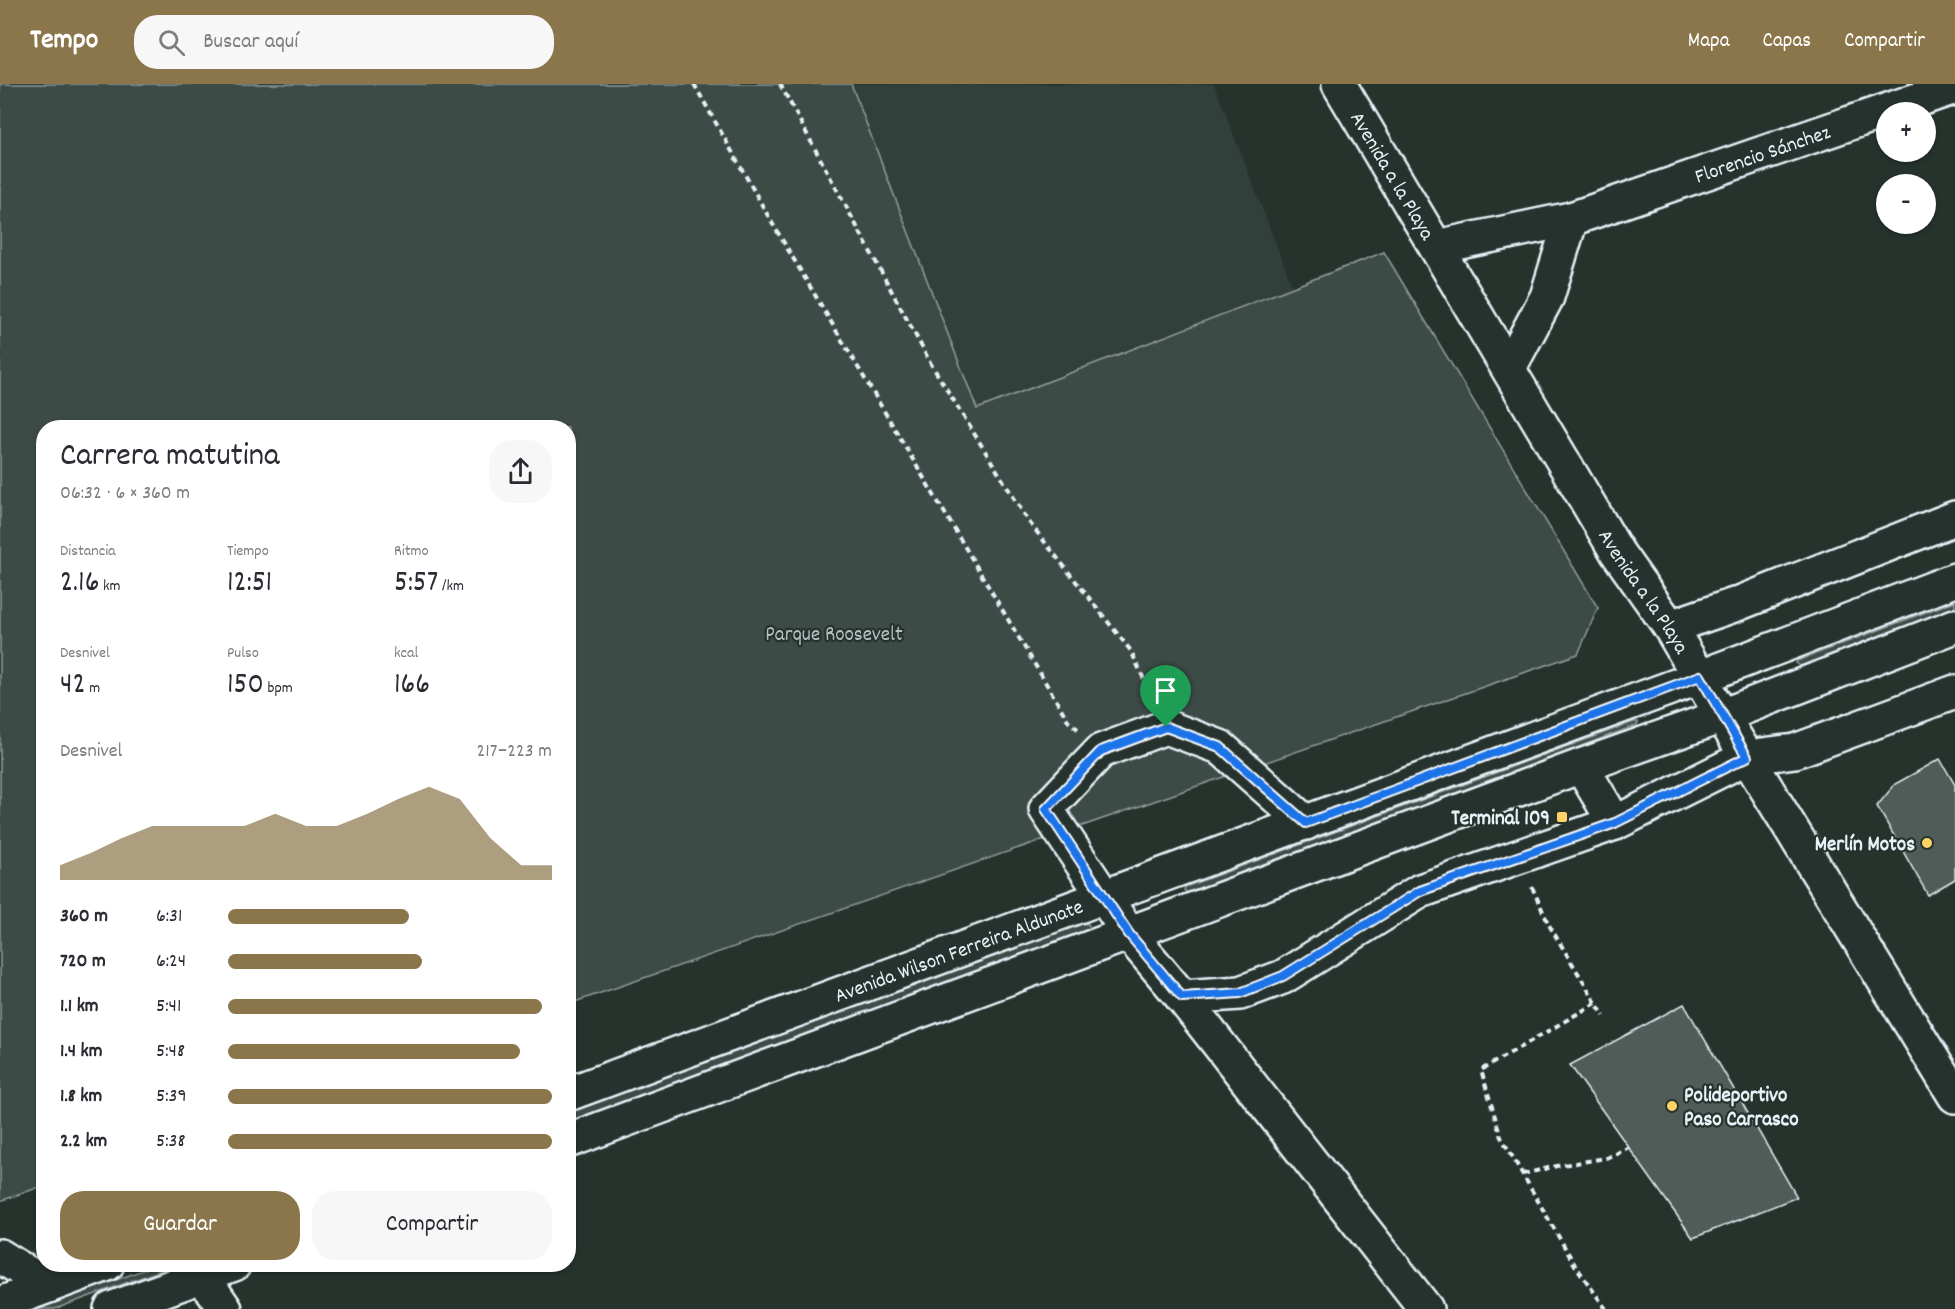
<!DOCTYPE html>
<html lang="es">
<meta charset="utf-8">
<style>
body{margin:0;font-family:Dekko,sans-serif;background:#f7f7f7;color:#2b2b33;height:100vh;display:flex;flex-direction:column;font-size:22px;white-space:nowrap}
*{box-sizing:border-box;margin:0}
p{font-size:20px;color:#7c7c81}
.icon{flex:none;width:33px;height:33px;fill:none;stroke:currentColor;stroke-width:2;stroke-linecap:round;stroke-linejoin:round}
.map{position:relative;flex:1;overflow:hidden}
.details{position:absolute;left:36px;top:336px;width:540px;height:852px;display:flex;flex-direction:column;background:#fff;border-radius:24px;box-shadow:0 2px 4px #0004}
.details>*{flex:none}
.controls{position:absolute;left:1876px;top:18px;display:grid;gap:12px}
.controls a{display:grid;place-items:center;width:60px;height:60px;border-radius:50%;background:#fff;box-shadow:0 2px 4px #0004;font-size:30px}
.pin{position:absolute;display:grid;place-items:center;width:51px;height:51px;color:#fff;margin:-62px -26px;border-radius:50% 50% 50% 0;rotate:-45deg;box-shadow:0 0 6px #0007}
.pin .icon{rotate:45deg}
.round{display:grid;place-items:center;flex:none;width:63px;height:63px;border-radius:24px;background:#f7f7f7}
.headline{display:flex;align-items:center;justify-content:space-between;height:102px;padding:0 24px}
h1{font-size:33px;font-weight:600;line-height:45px}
.figures{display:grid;grid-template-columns:repeat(3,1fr);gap:9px;height:102px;padding:6px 24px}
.figures div{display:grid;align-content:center}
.figures b{font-size:30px;font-weight:600}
.figures small{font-size:16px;font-weight:400}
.figures p{font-size:16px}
.chart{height:168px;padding:12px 24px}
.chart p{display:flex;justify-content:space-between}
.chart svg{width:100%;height:108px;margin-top:6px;fill:#8a764a;opacity:.7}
.action{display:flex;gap:12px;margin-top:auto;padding:12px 24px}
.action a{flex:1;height:69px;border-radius:24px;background:#8a764a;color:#fff;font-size:24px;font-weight:600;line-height:69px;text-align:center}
.action a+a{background:#f7f7f7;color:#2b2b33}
ul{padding:0 24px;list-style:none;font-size:20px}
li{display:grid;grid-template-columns:96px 72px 1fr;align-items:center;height:45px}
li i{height:15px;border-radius:8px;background:#8a764a}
header{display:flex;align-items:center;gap:36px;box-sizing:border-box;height:84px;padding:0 30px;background:#8a764a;color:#fff}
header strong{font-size:28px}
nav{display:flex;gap:33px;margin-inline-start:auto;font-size:21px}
.search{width:420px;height:54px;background:#f7f7f7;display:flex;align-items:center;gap:15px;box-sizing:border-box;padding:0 21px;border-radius:24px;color:#7c7c81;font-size:22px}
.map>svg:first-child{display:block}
</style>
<header>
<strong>Tempo</strong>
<div class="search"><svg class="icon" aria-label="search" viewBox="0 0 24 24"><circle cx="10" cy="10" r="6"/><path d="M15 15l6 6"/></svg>Buscar aquí</div>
<nav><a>Mapa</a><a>Capas</a><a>Compartir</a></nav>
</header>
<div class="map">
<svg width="1955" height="1225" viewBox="0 0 1955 1225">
<rect width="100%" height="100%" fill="#26332d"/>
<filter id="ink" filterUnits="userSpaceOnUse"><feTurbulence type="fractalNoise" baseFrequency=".0167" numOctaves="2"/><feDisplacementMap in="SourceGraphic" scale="12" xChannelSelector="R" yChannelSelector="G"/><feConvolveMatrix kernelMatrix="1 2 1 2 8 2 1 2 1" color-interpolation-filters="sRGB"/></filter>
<g filter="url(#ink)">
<path fill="#333f3a" d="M851,0H1214L1293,204L977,325Z"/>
<g fill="#3e4b47" stroke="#939ea0" stroke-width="1.5">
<path d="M0,0H851L977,325L1384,168L1598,524L1578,570L569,920L568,344H44L43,1102L0,1117Z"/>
<path d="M1955,517V523L1800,582L1796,579L1797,577Z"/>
<path d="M1634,638H1638L1637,641L1188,810L1184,806L1185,803Z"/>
<path d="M1082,839L1088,840L1090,843L1088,847L569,1037V1029Z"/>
<path d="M159,1180L164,1181V1185L55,1225H38Z"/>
</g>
<g fill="#505c59" stroke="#e8f1f8" stroke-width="1.5">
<path d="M1940,675L1955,701V795L1928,811L1877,722L1895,700Z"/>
<path d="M1684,920L1797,1113L1693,1154L1570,981Z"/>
</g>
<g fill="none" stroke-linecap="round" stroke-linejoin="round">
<g stroke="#e8f1f8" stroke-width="38">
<g id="minor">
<path id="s1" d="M1339,0L1617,468L1670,543L1722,632L1955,1012"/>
<path id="s2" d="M1436,163L1571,135L1955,3"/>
<path d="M1509,284L1547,213L1571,135"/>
<path d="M1670,543L1737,520L1955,434"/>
<path d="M1306,739L1220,663L1166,643L1101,667L1046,725L1129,850L1182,913L1426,1225"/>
<path d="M1615,739L1747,673L1795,667L1955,608"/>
<path d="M1182,913L1240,909L1283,893L1420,807L1615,739L1581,682"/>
<path d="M0,1172L48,1202"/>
<path d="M194,1180L225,1225"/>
</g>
</g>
<g stroke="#e8f1f8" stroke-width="38">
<g id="major">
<path id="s3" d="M568,1010L1700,593L1955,496"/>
<path d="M568,1057L1581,682L1722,632L1955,542"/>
<path d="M0,1220L107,1180"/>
<path d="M111,1225L234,1180"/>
</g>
</g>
<g stroke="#e8f1f8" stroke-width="4" stroke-dasharray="6 4.5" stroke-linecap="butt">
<path d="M694,0L771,137L1069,638L1079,646"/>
<path d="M780,0L931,280L1029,438L1131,567L1153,615"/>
<path d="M1532,803L1549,841L1604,932"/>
<path d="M1596,919L1481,986L1501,1053L1575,1181L1606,1225"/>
<path d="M1523,1090L1557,1082L1606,1074L1629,1063"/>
</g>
<use href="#minor" stroke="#26332d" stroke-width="33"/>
<use href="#major" stroke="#26332d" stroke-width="33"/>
</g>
</g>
<g fill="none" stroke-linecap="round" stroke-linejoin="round" filter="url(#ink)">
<g stroke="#fff" stroke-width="12">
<path id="route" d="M1700,592L1747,673L1615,739L1420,807L1283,892L1240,909L1182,913L1129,850L1046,725L1101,667L1166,643L1220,663L1306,739Z"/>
</g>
<use href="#route" stroke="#1a73e8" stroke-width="8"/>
</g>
<g fill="#ffd166" stroke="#26332d" stroke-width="2">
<rect x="1556" y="727" width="12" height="12" rx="3"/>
<circle cx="1927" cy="759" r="6"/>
<circle cx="1672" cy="1022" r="6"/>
</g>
<g text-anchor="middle" stroke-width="4.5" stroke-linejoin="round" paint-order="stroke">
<g font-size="21" fill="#e8f1f8" stroke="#26332d">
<text dy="7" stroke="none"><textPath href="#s2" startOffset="340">Florencio Sánchez</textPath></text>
<text dy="7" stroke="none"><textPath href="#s1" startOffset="106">Avenida a la Playa</textPath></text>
<text dy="7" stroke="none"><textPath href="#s1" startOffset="592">Avenida a la Playa</textPath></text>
<text dy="7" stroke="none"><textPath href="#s3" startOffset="416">Avenida Wilson Ferreira Aldunate</textPath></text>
</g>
<g font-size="21" fill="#b5bfc3" stroke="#26332d">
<text x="834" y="556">Parque Roosevelt</text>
</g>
<g font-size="21" font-weight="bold" fill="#e8f1f8" stroke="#26332d" text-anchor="end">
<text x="1550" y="740">Terminal 109</text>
<text x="1915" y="766">Merlín Motos</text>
<text x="1684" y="1017" text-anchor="start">Polideportivo<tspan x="1684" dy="24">Paso Carrasco</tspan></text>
</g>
</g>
</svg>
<div class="controls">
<a>+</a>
<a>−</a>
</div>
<div class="pin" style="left:1166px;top:643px;background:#1e9e55"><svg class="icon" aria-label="arrive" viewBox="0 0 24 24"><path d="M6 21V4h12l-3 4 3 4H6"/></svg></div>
<section class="details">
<div class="headline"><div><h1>Carrera matutina</h1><p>06:32 · 6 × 360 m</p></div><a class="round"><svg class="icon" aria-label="share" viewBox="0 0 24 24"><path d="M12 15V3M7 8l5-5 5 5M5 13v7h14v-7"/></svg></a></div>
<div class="figures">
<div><p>Distancia</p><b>2.16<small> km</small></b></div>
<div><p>Tiempo</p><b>12:51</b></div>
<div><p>Ritmo</p><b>5:57<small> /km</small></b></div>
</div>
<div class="figures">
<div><p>Desnivel</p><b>42<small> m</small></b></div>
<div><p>Pulso</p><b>150<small> bpm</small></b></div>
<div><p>kcal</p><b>166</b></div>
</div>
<div class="chart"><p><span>Desnivel</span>217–223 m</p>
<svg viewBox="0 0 160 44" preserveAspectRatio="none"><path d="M0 44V38L10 33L20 27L30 22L40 22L50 22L60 22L70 17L80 22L90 22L100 17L110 11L120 6L130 11L140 27L150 38L160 38V44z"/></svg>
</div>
<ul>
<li><b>360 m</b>6:31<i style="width:56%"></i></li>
<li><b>720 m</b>6:24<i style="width:60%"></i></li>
<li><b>1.1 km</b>5:41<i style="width:97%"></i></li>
<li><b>1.4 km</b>5:48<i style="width:90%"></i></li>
<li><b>1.8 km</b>5:39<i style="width:100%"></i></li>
<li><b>2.2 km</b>5:38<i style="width:100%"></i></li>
</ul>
<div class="action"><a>Guardar</a><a>Compartir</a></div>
</section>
</div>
